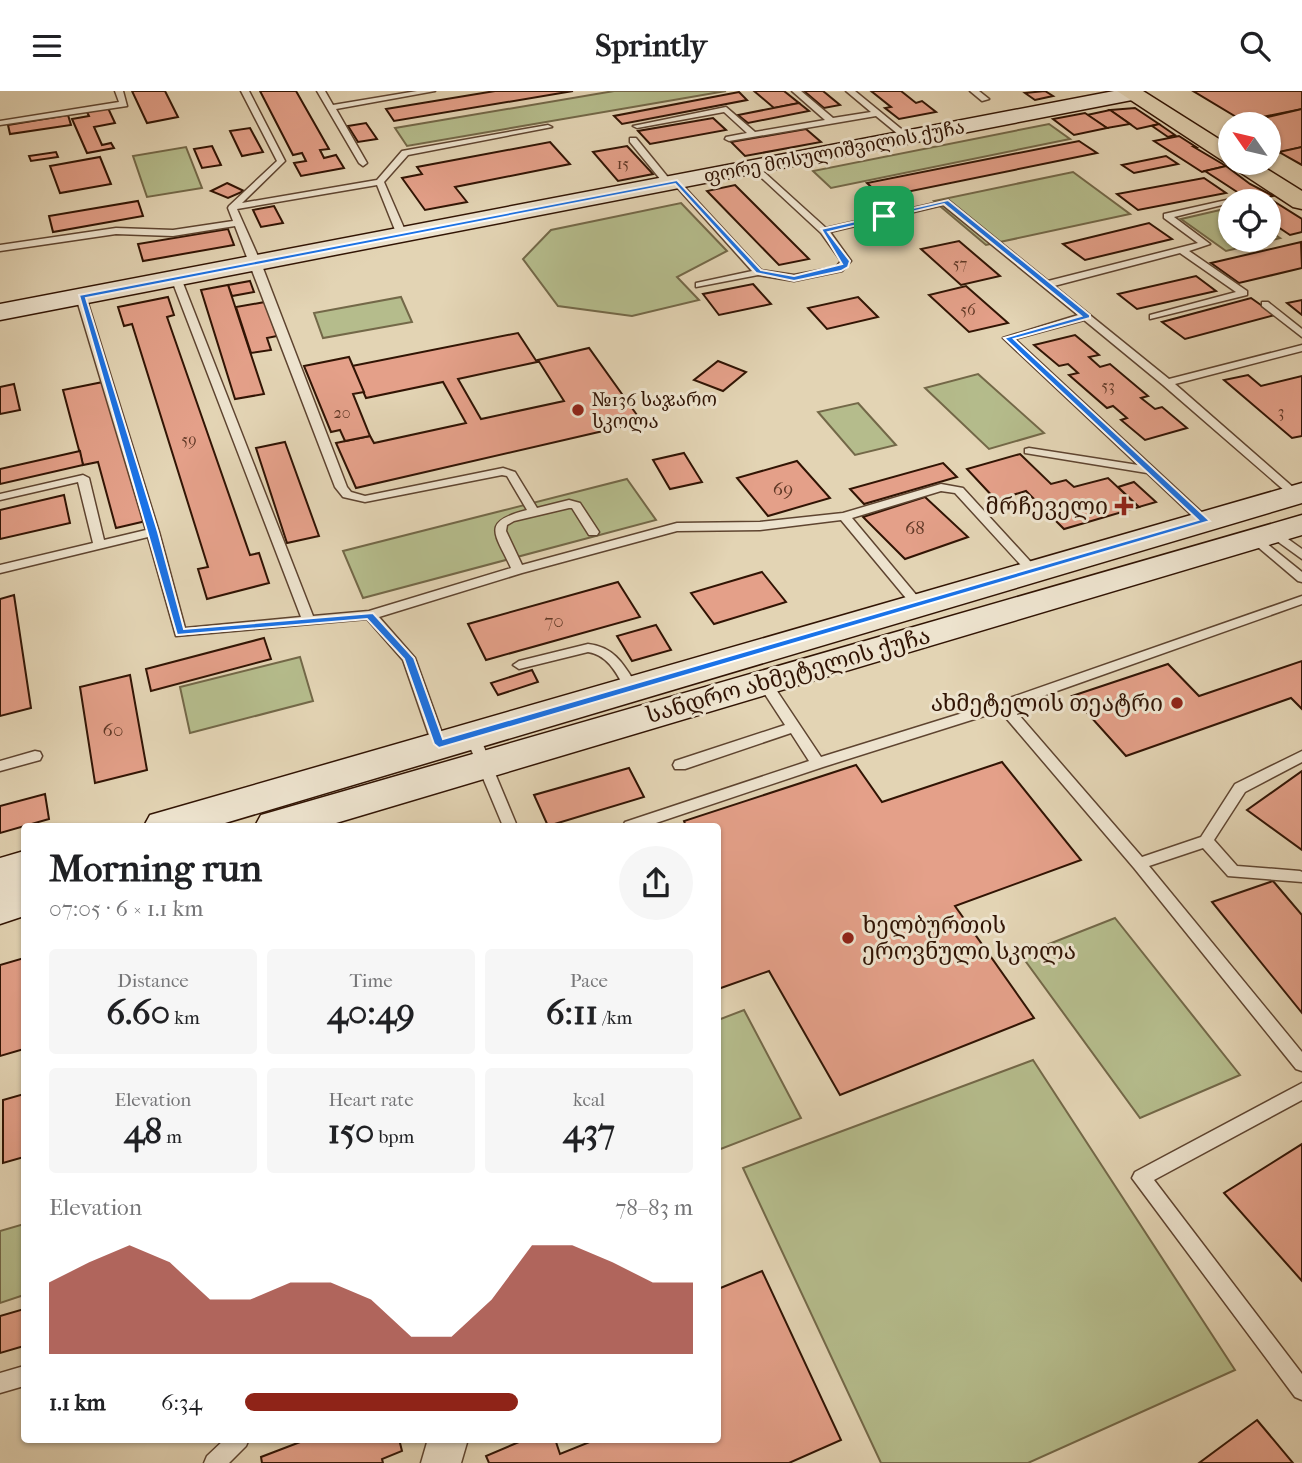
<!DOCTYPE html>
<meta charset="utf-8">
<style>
body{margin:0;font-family:"IM FELL French Canon","Noto Serif Georgian",serif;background:#f6f6f6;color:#202124;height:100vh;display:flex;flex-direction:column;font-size:26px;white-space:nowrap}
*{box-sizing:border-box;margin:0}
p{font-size:23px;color:#757577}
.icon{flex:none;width:38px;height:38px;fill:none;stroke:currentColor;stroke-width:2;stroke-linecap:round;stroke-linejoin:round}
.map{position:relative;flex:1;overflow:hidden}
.side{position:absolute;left:21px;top:732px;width:700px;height:620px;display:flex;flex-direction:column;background:#fff;border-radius:7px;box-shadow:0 2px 5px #0004}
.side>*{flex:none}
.needle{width:46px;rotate:304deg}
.tools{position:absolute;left:1218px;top:21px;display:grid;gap:14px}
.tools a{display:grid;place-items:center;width:63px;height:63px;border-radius:50%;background:#fff;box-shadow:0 2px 5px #0004;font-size:35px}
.pin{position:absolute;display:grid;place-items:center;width:60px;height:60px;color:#fff;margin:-30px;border-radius:14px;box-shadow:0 4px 10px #0006}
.round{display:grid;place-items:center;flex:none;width:74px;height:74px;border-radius:37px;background:#f6f6f6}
.head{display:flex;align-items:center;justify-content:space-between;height:119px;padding:0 28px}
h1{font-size:38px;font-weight:700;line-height:52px}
.figures{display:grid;grid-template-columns:repeat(3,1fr);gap:10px;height:119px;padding:7px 28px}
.figures div{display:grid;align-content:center;border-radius:7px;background:#f6f6f6;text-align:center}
.figures b{font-size:35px;font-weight:700}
.figures small{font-size:19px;font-weight:400}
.figures p{font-size:19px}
.chart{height:196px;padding:14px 28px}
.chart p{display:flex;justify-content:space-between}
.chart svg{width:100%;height:126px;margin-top:7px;fill:#8f2418;opacity:.7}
ul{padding:0 28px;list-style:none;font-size:23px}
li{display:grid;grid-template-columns:112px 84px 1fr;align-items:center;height:52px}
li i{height:18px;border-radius:9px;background:#8f2418}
header{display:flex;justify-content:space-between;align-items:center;height:91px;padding:0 28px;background:#fff;font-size:32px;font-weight:700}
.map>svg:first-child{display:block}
</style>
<header><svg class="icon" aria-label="menu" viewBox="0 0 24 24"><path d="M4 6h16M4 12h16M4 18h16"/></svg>Sprintly<svg class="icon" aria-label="search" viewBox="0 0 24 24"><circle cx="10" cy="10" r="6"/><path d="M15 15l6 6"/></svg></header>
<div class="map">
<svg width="1302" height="1372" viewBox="0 0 1302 1372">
<rect width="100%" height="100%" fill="#e3d4b4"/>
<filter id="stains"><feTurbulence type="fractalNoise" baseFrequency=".00286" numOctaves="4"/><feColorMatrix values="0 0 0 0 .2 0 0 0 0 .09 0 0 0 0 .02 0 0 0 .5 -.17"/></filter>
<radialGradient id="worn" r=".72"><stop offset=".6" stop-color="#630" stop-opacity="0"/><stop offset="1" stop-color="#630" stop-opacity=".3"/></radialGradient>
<g fill="#b5bc8c" stroke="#736848" stroke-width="2">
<path d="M614,0H726L407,55L395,37Z"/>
<path d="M1049,33L1070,48L831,97L813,80Z"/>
<path d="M186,56L202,97L147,106L133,65Z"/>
<path d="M1073,81L1130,123L986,154L934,110Z"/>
<path d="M681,112L727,160L677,186L699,209L632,225L558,215L523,168L551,139Z"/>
<path d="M1220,119H1230V149H1269V140L1280,147L1226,160L1181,128Z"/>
<path d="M401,206L412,231L323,247L314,222Z"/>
<path d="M978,283L1044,342L989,358L925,297Z"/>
<path d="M858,312L896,354L855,364L818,321Z"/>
<path d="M627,388L656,429L363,507L343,460Z"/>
<path d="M300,566L313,610L190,642L180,596Z"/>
<path d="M1115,827L1240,984L1140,1027L1021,864Z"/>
<path d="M744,919L801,1027L718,1059V929Z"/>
<path d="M1033,969L1235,1279L1028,1372H881L743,1077Z"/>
<path d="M24,1133V1204L0,1212V1140Z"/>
</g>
<g fill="#e4a089" stroke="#311404" stroke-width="2">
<path d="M132,0H165L178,26L147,32Z"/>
<path d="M260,0H296L329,58L320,59L324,67L336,64L344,77L301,85L294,72L306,70L302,62L293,64Z"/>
<path d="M495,0H573L394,30L386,18Z"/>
<path d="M754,0H784L799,12L774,17Z"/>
<path d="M804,0H823L840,14L824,17Z"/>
<path d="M871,0H901L916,12L922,10L936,21L899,28L885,17L891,16Z"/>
<path d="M1045,0L1053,5L1035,9L1025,2Z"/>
<path d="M1193,0H1302V18L1243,30Z"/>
<path d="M739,1L747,9L622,33L614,25Z"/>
<path d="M799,12L809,20L748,32L738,24Z"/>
<path d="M108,17L115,32L94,36L102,54L111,52L114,57L87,62L72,28L89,25L87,21Z"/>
<path d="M1135,17L1159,33L1137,38L1110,19Z"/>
<path d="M1302,18V56L1269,64V33H1238Z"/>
<path d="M1110,19L1130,33L1107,37L1087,24Z"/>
<path d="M1085,22L1107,37L1074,44L1053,28Z"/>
<path d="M68,24L71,34L10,43L8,34Z"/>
<path d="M713,27L726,39L650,53L638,40Z"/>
<path d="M366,32L377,48L358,51L348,35Z"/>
<path d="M1159,33L1175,44L1168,46L1152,35Z"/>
<path d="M250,37L263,61L242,65L230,40Z"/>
<path d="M806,38L821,51L745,65L731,51Z"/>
<path d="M1179,45L1196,56H1194L1226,75L1202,81L1154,50Z"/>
<path d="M1079,50L1097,62L882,106L867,92Z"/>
<path d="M550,51L570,73L455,96L467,111L425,119L402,87L422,83L417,76Z"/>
<path d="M212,55L221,74L202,77L194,58Z"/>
<path d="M627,55L653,83L618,90L593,61Z"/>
<path d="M1302,56V74L1279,61Z"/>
<path d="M56,61L58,66L31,70L29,65Z"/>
<path d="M1166,65L1178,73L1134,82L1122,74Z"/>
<path d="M100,66L111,93L60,102L50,75Z"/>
<path d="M1226,75L1250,93L1273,105L1251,110L1205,80Z"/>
<path d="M1204,87L1226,102L1138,119L1117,103Z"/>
<path d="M227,92L244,100L228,107L211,100Z"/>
<path d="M735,94L809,168L779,174L707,100Z"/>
<path d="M1267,106L1302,128V141L1290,144L1269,130V110H1248Z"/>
<path d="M138,110L143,125L53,141L49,125Z"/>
<path d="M274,115L283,132L261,136L253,119Z"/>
<path d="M1149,132L1172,148L1085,169L1063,153Z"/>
<path d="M228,138L234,154L143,170L138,153Z"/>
<path d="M959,150L1000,185L961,194L921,158Z"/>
<path d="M1301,151L1302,177L1239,192L1211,172Z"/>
<path d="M1196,185L1216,200L1137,218L1118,203Z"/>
<path d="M250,190L254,201L232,205L228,194Z"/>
<path d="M753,193L771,213L719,224L703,203Z"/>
<path d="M228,194L264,303L235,308L201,199Z"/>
<path d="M966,195L1008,232L969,241L929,204Z"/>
<path d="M168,206L174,224L167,226L250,464L259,462L269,492L207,508L198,478L208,476L132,233L124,235L118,216Z"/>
<path d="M858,206L878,226L827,238L808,217Z"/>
<path d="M1251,207L1275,224L1185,248L1162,231Z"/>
<path d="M1302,209V224L1287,212Z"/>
<path d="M265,211L277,245L267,247L271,259L251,262L236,216Z"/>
<path d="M518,242L537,271L458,288L481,328L564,310L538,269L589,257L642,331L356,397L336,352L370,345L374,352L466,332L443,291L366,307L352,275Z"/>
<path d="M1075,244L1099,264L1089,266L1100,276L1110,273L1148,305L1141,307L1155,318L1162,316L1187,337L1145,349L1121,329L1127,327L1113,315L1107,317L1069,284L1078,282L1068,273L1059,275L1034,254Z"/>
<path d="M349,266L364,301L353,303L370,345L345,350L340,339L331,341L304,275Z"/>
<path d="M718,270L746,281L723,300L694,289Z"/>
<path d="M1248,284L1261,295L1302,285V345L1292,347L1224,289Z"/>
<path d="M103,291L146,430L116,437L98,371L83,374L63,299Z"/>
<path d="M14,293L20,319L0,323V296Z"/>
<path d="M285,351L319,445L287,452L256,357Z"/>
<path d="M80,360L83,374L0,393V378Z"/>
<path d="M684,362L702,391L670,398L653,369Z"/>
<path d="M1020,363L1051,393L1066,389L1074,396L1108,387L1139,416L1064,438L1026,400L996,409L967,378Z"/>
<path d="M797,370L830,407L768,425L737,387Z"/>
<path d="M943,372L957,386L864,413L850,398Z"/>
<path d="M1134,391L1156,411L1139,416L1118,396Z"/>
<path d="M64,404L70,432L0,448V419Z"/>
<path d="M925,406L968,446L905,468L863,426Z"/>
<path d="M762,481L786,511L714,533L691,502Z"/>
<path d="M618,491L640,526L486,569L468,533Z"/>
<path d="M14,504L31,617L0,625V508Z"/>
<path d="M656,534L671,559L632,570L617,545Z"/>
<path d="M264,547L271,568L151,600L146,578Z"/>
<path d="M1302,570V618L1291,607L1126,665L1072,605L1168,573L1199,605Z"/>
<path d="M532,579L538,591L498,604L491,592Z"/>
<path d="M130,584L147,679L95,692L80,596Z"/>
<path d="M1002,671L1081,769L955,815L1034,927L840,1004L769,880L718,898V735H686L684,730L856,674L882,711Z"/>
<path d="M629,677L644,706L548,735L534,704Z"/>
<path d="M1302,680V759L1247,719Z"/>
<path d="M45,703L49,728L0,742V715Z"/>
<path d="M1273,790L1302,824V922L1212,811Z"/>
<path d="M24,867V958L0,965V874Z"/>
<path d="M24,1003V1066L3,1072V1009Z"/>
<path d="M1302,1053V1190L1224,1102Z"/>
<path d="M762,1180L841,1349L789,1372H489L486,1365L526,1348H555L560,1363L597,1348H718V1198Z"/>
<path d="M24,1218V1255L0,1262V1225Z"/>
<path d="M1257,1329L1293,1372H1199Z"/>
<path d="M308,1348H399L402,1360L382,1368L383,1372H262L261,1366Z"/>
</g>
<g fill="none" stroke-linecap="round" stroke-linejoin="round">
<g stroke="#5e4430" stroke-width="3">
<g id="lane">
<path d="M115,0H123L127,15L0,34V30L119,11Z"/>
<path d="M241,0H249L285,70L242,112L377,89L402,60L548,34L552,36L408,64L384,91L407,144L405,146L397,144L377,94L237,118L261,172L347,396L351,401L365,405L503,377L515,381L537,417L569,409L580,412L599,441L597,444H589L572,417H569L514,430L507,434L506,440L522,474L677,432L760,431L843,422L941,393L963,397L1040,481L1038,484H1030L955,402L941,400L852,427L923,512L925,515L919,519L915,518L841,429L760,439L677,440L522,482L379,526L415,567L446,653L439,658L432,653L403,569L367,528L176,545L148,446L0,482V474L93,452L78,391L0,409V403L83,384L89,387L104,449L146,439L76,206L81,203L86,206L159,441L185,537L301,526L171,187L176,184L181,187L313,525L369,520L511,477C495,442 480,431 527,419L507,385L502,384L365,411L343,406L335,396L235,135L173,145L116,143L0,160V154L116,137L173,139L233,130L228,117L229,115L277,70Z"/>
<path d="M317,0H325L333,14L417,0H435L336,18L367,72L363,75L359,72Z"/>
<path d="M792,0H801L833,27L871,21L846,0H855L911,46L904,48L876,25L729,50L725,48L726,46L747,42L724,21L637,37L633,35L726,16L755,41L825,29Z"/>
<path d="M970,0H979L989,8L982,10Z"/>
<path d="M630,47H636L671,90V94H665L630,51Z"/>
<path d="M755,73L826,137L948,109L1048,190L1198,152L1164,127V123L1231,108L1230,112L1174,126L1210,153L1189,160L1247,200V204L1150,228V224L1236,201L1180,162L1054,195L1169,288L1302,254V260L1175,293L1302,404L1296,407L1292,406L1163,294L1084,229L1015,248L1211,430L1209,433H1201L1147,382L1025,362V358L1029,357L1138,374L1003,247L1078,224L943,114L830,141L851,170L842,180L794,190L758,184L696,196V192L752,180L674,93L673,91L677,88L761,179L794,184L836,176L841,170L821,142L752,78V74Z"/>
<path d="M1262,211H1268L1302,238V246L1262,215Z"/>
<path d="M1274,438L1302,458V468L1270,445L1268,442Z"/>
<path d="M1256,444L1302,481V491L1298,490L1252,451L1250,448Z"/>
<path d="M1302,505V513L1012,616L1142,766L1201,746L1235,693L1302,660V671L1245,701L1214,749L1237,775L1300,780L1302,781V791L1228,785L1203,757L1149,775L1302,961V980L1296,978L1134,777L1000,620L823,676L647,735H623L625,731L809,670L791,642L685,678H675L673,674L675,670L785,634L757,591L759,588H769L821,666L998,611Z"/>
<path d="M588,553C616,556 625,576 639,598L637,601H627C618,585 609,564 588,561L519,578L513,574L519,570Z"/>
<path d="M472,639L479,644L517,735H503L465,644Z"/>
<path d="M35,660L40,661L42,665L40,669L0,680V670Z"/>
<path d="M1302,992V1009L1154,1089L1302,1283V1309L1295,1306L1132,1087L1135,1081Z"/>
<path d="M24,1275V1295L0,1302V1282Z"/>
<path d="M225,1348H249L246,1355L229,1372H204L207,1365Z"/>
</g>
</g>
<g stroke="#5e4430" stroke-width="3">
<path id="street" d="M428,1348H468L461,1372H421Z"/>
</g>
<g stroke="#311404" stroke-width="3">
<g id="secondary">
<path d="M1114,0H1141L1143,3L1140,8L1132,9L0,229V213Z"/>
<path d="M1302,392V412L215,735H144L150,724L164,720Z"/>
<path d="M1302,424V444L326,735H255L261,724L275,720Z"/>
<path d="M24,760V825L0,833V767Z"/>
</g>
</g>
<g stroke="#311404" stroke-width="3">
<path id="primary" d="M1117,0H1143L1230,55V72H1257L1302,100V118L1293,116Z"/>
</g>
<use href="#lane" fill="#ede3ce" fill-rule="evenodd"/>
<use href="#street" fill="#ede3ce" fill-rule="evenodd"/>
<use href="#secondary" fill="#ede3ce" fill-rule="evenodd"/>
<use href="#primary" fill="#e3d4b4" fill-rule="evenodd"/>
</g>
<path fill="#1a73e8" stroke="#fff" stroke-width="2" fill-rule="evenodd" d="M677,89L761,179L794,185L842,173L821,138L948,109L1090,224V227L1014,248L1210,430L439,657L434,653L404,568L367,528L177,544L79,204ZM675,93L756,182L794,190L841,180L848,176L850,170L828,141L944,113L1081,225L1004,247L1198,429L443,648L414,567L373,522L184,538L158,441L86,207Z"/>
<g fill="#8f2418" stroke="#ede3ce" stroke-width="2.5">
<circle cx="578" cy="319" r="7"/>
<path d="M1120.5 404.5h7v7h7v7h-7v7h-7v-7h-7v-7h7z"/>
<circle cx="1177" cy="612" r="7"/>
<circle cx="848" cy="847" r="7"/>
</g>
<g text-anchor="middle" stroke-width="6" stroke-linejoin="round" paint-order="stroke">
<g font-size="16" fill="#5e3725">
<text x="623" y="78">15</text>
<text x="960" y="178">57</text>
<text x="968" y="224">56</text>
<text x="1108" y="300">53</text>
<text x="1281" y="326">3</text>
<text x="342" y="327">20</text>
<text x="189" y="354">59</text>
</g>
<g font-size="19" fill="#311404" stroke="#ede3ce">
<text transform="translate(834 60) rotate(-11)" y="7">ფორე მოსულიშვილის ქუჩა</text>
</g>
<g font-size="19" fill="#311404" stroke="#ede3ce" text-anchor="start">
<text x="592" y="315">№136 საჯარო<tspan x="592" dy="22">სკოლა</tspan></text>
</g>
<g font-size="19" fill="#5e3725">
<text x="783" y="404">69</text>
<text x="915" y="443">68</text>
<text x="554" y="536">70</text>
<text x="113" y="645">60</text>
</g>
<g font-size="23" fill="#311404" stroke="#ede3ce" text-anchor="end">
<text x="1108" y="423">მრჩეველი</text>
<text x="1163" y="620">ახმეტელის თეატრი</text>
<text x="862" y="842" text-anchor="start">ხელბურთის<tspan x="862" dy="26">ეროვნული სკოლა</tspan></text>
</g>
<g font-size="23" fill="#311404" stroke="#ede3ce">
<text transform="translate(788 584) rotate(-16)" y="8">სანდრო ახმეტელის ქუჩა</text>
</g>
</g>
<rect width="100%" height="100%" filter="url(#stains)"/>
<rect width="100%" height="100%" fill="url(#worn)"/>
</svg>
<div class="tools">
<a><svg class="needle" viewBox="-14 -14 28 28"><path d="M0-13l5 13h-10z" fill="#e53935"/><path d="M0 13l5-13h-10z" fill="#757577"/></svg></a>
<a><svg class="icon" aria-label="locate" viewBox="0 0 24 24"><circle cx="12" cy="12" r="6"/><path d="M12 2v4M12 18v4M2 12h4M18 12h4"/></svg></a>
</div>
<div class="pin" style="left:884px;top:125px;background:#1e9e55"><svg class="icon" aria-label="arrive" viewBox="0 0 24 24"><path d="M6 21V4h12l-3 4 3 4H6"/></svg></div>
<section class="side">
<div class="head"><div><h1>Morning run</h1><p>07:05 · 6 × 1.1 km</p></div><a class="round"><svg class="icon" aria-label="share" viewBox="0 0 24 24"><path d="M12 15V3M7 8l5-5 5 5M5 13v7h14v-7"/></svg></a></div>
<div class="figures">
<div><p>Distance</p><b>6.60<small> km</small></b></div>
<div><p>Time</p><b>40:49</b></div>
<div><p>Pace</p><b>6:11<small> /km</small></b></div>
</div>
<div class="figures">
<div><p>Elevation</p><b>48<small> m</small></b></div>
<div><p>Heart rate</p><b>150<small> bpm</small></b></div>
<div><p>kcal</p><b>437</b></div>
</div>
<div class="chart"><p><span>Elevation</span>78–83 m</p>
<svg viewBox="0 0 160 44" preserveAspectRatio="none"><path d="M0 44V19L10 12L20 6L30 12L40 25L50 25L60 19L70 19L80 25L90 38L100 38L110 25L120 6L130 6L140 12L150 19L160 19V44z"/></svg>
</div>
<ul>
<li><b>1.1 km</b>6:34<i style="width:61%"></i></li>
</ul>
</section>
</div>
